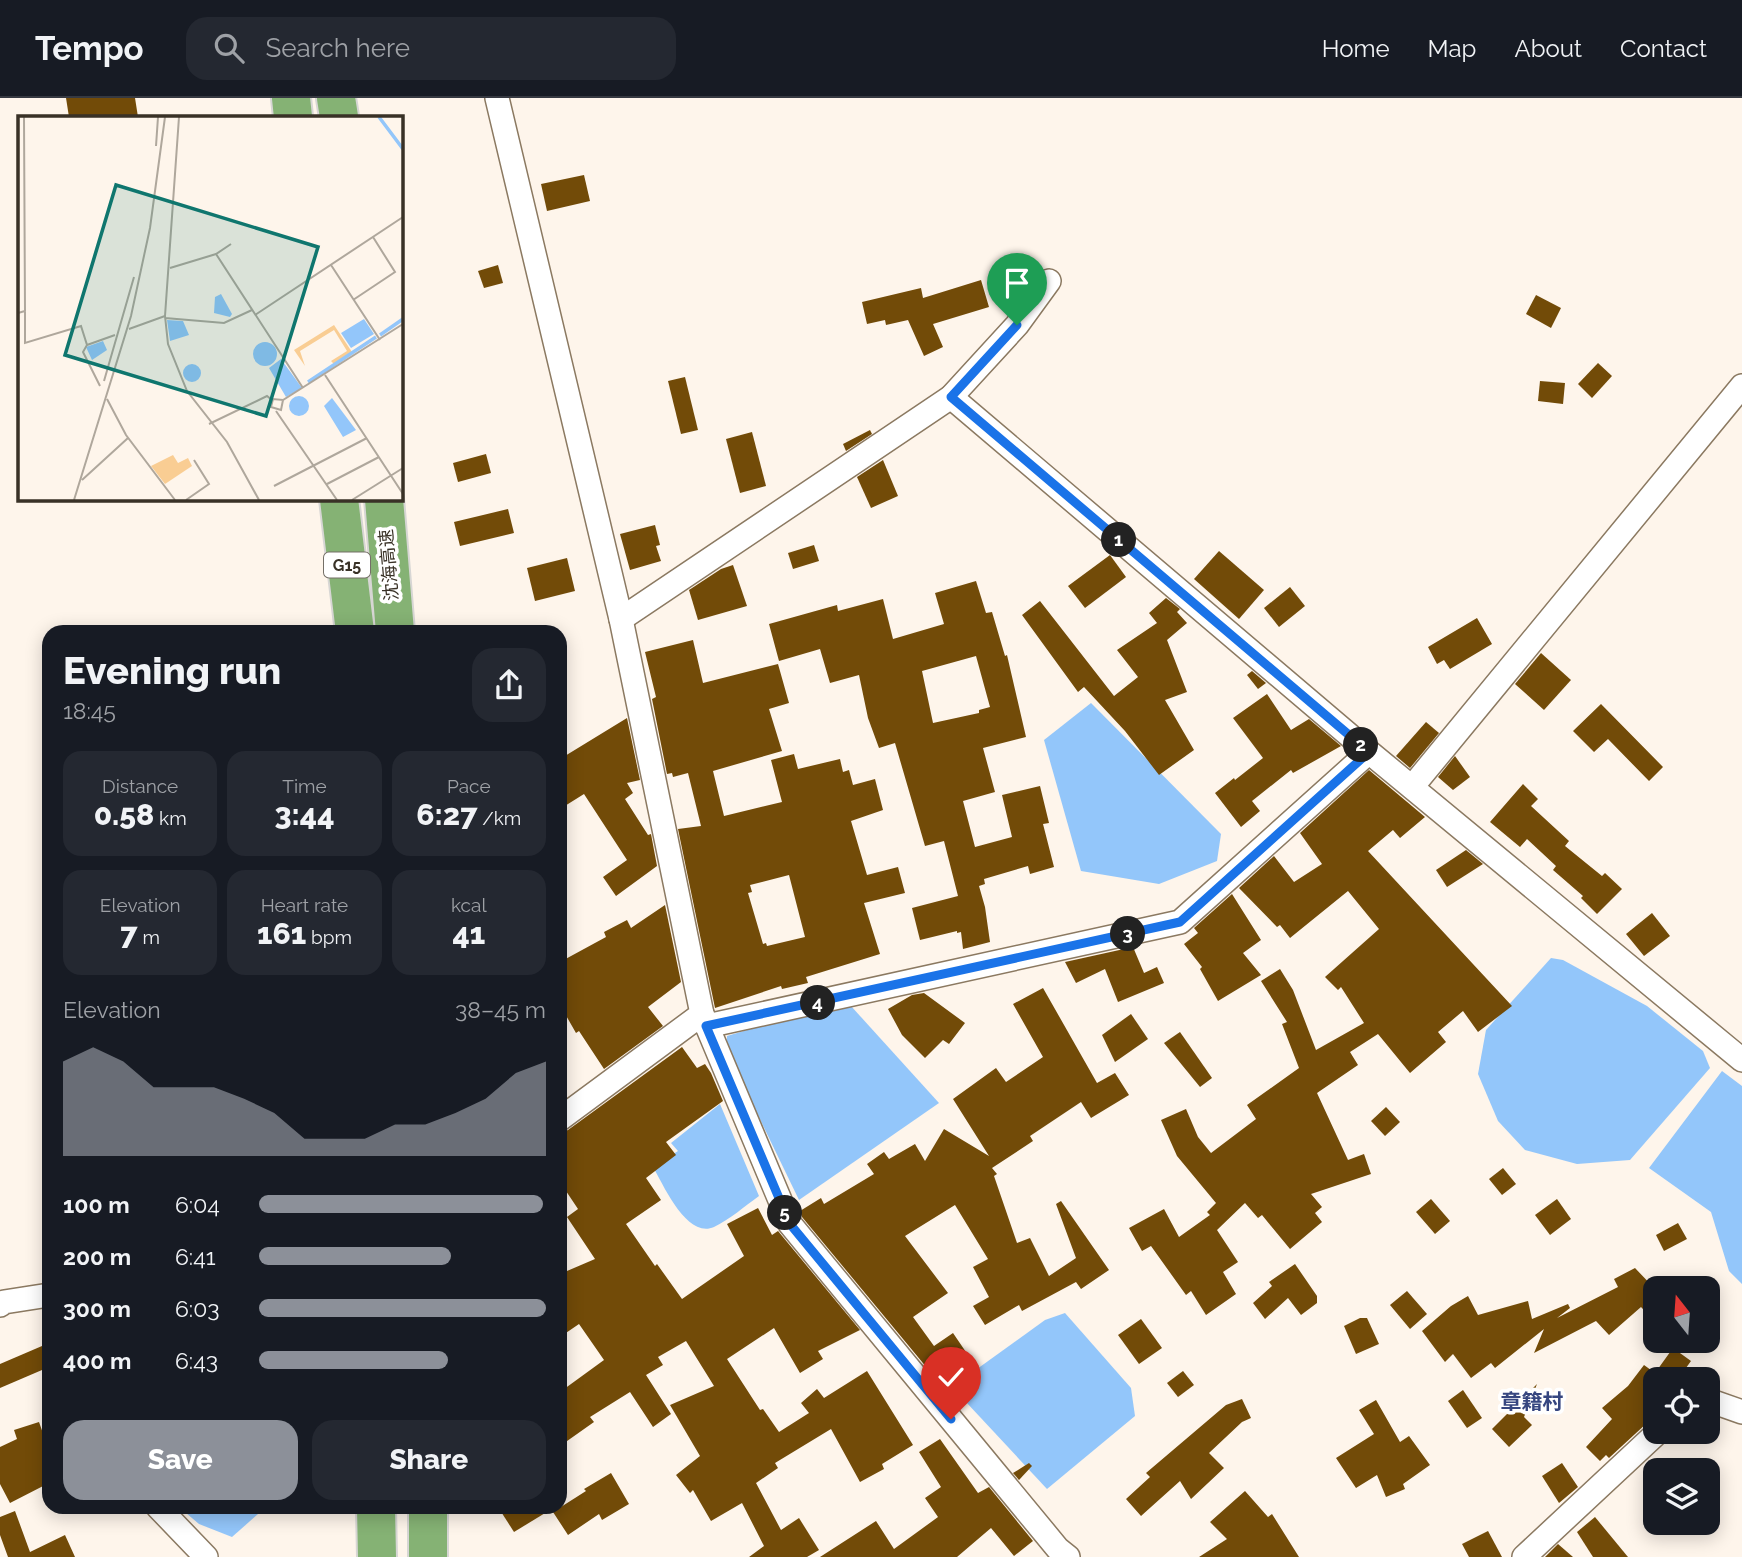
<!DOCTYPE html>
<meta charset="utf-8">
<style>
body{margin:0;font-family:Raleway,"Noto Sans SC",sans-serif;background:#242831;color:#f1f3f6;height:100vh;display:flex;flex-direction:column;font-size:26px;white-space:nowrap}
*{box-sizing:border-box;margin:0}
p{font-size:23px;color:#9ea1a6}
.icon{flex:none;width:38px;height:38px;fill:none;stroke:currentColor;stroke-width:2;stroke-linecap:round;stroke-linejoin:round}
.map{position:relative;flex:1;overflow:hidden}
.panel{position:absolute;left:42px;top:527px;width:525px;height:889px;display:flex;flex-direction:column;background:#171b24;border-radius:21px;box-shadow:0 4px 18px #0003}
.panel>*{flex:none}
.needle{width:46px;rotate:343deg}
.controls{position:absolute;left:1643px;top:1178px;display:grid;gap:14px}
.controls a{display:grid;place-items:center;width:77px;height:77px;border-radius:14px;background:#171b24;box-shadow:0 4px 18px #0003;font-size:35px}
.pin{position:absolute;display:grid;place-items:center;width:60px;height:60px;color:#fff;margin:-72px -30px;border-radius:50% 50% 50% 0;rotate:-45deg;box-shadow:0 0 7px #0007}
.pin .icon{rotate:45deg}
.km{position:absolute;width:35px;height:35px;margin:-18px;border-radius:50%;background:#222;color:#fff;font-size:19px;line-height:35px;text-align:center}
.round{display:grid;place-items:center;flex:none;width:74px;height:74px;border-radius:21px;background:#242831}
.summary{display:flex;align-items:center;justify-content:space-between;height:119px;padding:0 21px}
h1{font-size:38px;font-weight:800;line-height:52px}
.stats{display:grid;grid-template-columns:repeat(3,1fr);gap:10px;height:119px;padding:7px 21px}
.stats div{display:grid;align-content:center;border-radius:18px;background:#242831;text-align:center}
.stats b{font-size:30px;font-weight:800}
.stats small{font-size:19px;font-weight:400}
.stats p{font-size:19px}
.chart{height:196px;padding:14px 21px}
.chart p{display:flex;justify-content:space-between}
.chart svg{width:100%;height:126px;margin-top:7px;fill:#8c9099;opacity:.7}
.button{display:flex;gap:14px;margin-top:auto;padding:14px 21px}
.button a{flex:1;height:80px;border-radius:21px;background:#8c9099;color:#fff;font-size:28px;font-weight:800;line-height:80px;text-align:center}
.button a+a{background:#242831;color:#f1f3f6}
ul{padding:0 21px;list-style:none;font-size:23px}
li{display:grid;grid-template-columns:112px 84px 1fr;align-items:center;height:52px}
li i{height:18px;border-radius:9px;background:#8c9099}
header{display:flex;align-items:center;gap:42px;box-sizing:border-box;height:98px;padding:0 35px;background:#171b24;border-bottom:2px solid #363941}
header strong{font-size:33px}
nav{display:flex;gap:38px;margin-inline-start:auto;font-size:24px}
.search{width:490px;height:63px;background:#242831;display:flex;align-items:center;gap:18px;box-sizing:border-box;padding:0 24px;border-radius:21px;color:#9ea1a6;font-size:26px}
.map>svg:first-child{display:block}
</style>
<header>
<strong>Tempo</strong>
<div class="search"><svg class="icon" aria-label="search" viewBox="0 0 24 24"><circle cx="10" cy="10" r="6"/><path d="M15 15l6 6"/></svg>Search here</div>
<nav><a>Home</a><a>Map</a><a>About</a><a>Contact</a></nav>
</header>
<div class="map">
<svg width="1742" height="1459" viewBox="0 0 1742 1459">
<rect width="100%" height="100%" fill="#fef5eb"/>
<g fill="#93c6fa">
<path d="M1091,605L1221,736L1217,763L1159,786L1081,773L1044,642Z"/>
<path d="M1551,860L1563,862L1647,908L1703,953L1710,970L1630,1062L1577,1066L1525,1052L1498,1023L1478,976L1486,932Z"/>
<path d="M851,908L939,1005L799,1102L726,951L727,938L764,927Z"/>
<path d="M1722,973L1742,988V1186L1729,1173L1711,1114L1649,1070Z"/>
<path d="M720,1006L759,1098C745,1108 729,1122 714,1129C687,1141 664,1088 653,1069L678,1053L671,1045Z"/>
<path d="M1065,1215L1131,1290L1135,1318L1047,1391L952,1289L1045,1222Z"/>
<path d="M179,1409H266L232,1439L199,1426Z"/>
</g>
<g fill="#724b08" fill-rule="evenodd">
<path d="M66,0H135L138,19H69Z"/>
<path d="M584,77L590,103L547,113L541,86Z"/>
<path d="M498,167L503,185L484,190L478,173Z"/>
<path d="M981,182L989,209L933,226L943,249L924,258L908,222L886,227L885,222L867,226L862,204L921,190L923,200Z"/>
<path d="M1536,197L1561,210L1551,230L1526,216Z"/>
<path d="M1598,265L1612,278L1592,300L1578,286Z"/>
<path d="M685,279L698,332L681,336L668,283Z"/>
<path d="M1540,283L1565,285L1563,306L1538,303Z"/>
<path d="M870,332L872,336L846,353L843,346Z"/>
<path d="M752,334L766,388L740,395L726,341Z"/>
<path d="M486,356L491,375L458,384L453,365Z"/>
<path d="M883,362L898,398L871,410L857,379Z"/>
<path d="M508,411L514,435L460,448L454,424Z"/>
<path d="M655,427L660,447L656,448L661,463L630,472L620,436Z"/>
<path d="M814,447L819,463L793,471L788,455Z"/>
<path d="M1219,453L1264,492L1239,521L1194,481Z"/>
<path d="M1110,457L1126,479L1085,510L1068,488Z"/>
<path d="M567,460L575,493L535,503L527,470Z"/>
<path d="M733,467L747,508L698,522L689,492L721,471Z"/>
<path d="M976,483L986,515L992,514L1005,558L1007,557L1026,639L983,650L995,694L963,703L975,749L1012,739L1002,697L1040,688L1049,725L1043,726L1054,769L1030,776L1028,768L984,781L985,786L979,788L985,809L990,844L963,851L961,834L957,835V833L920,842L912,810L958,798L944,743L925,748L895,645L879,650L868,620L859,577L830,585L820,551L779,563L769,526L837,507L838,513L883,501L893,541L944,526L935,495ZM976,558L990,609L979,612V615L933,625L922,573Z"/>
<path d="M1290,489L1305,508L1279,529L1264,510Z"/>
<path d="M1166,500L1180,511L1177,514L1187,525L1167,542L1187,594L1165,602L1194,652L1159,677L1125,633L1084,589L1078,594L1022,517L1040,503L1114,598L1138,579L1117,552L1157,525L1149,515Z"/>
<path d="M1477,520L1492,546L1450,571L1444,562L1437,566L1428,549Z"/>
<path d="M693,542L703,585L778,566L789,605L769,611L782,653L713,673L724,718L782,704L771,662L794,656L798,671L840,661L843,674L849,672L853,687L875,681L883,712L851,723L867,777L898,769L905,795L864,805L880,856L806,879L808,885L782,891L781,888L715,910L678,731L701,728L688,675L673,679L672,675L667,676L652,601L656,599L645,554ZM789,777L805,839L767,848L766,845L763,846L748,795L752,794L750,787Z"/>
<path d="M1541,555L1571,582L1544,612L1515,586Z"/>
<path d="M1252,573L1266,585L1258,591L1247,577Z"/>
<path d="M1267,596L1291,632L1309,621L1341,648L1293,675L1291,672L1252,703L1260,713L1241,729L1215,695L1234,680L1235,682L1263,660L1233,620Z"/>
<path d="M1601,606L1663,669L1649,683L1608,641L1594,654L1573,633Z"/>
<path d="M627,620L640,682L627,685L633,695L625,701L648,737L651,736L657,768L616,798L603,779L627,762L584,696L560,711V661Z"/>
<path d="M1426,624L1439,635L1410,670L1396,658Z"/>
<path d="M1455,658L1470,679L1453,692L1438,679Z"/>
<path d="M1369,672L1425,719L1400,740L1393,732L1368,753L1512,908L1478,934L1463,913L1438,934L1446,944L1410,975L1378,936L1350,954L1358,967L1317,995L1348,1062L1364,1056L1371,1076L1311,1096L1322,1109L1315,1115L1322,1124L1290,1151L1262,1117L1258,1120L1245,1105L1217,1132L1238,1164L1223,1174L1236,1196L1206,1217L1191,1193L1186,1197L1151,1148L1142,1153L1129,1130L1164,1111L1179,1139L1210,1117L1207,1114L1216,1105L1177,1058L1161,1022L1186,1011L1198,1039L1211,1055L1256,1021L1247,1007L1299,970L1282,926L1287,924L1261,883L1280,871L1293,892L1316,952L1364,925L1341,889L1338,892L1325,879L1379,831L1348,793L1290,840L1280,827L1277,829L1239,790L1274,758L1294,784L1322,766L1300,735Z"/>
<path d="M1523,686L1538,701L1531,708L1569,743L1565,748L1602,778L1605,775L1622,791L1597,816L1581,800L1583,798L1553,772L1556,768L1527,741L1520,749L1490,724Z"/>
<path d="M1466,752L1483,766L1447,789L1436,772Z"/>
<path d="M1232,796L1261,842L1243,855L1261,877L1218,903L1200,871L1202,869L1184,846L1198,835L1194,830Z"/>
<path d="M665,807L681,884L648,909L663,928L604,971L579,933L576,935L560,907V864L606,839L604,834L627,822L631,830Z"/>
<path d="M1652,815L1670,838L1644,858L1626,836Z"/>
<path d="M1133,849L1144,875L1157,869L1164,885L1118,904L1105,871L1076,885L1065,864Z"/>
<path d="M1043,890L1097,985L1115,975L1129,997L1091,1020L1081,1004L1030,1038L1033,1043L992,1070L997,1076L994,1078L1017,1145L1030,1140L1049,1178L1076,1160L1056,1106L1061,1103L1109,1172L1081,1191L1076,1184L1022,1213L1019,1207L985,1227L973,1208L989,1199L973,1169L988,1161L955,1107L905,1138L948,1195L913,1219L934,1248L953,1235L970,1260L937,1282L802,1119L800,1113L821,1100L824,1106L874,1076L867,1066L884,1054L889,1061L915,1046L925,1063L944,1031L989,1058L953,1001L996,970L1006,984L1043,959L1013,906Z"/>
<path d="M924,895L965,925L949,946L943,942L925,960L902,937L888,911L912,897Z"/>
<path d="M1131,916L1148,941L1115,964L1102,937Z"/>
<path d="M1180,934L1212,980L1200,989L1164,945Z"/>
<path d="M682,949L697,970L705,966L711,975L723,1003L666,1044L676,1057L646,1080L661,1102L626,1126L655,1168L657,1166L682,1201L744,1158L727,1126L758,1110L772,1137L778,1133L860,1232L818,1253L823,1261L800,1275L774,1230L727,1261L760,1312L763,1311L779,1334L809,1315L801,1305L817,1291L824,1300L867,1273L913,1347L882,1366L884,1371L860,1384L831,1331L775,1365L778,1370L756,1385L781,1432L799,1420L819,1452L807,1459H749L764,1448L742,1405L711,1423L693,1392L690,1395L676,1377L700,1358L670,1307L714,1288L686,1243L658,1259L663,1267L646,1277L671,1316L653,1329L630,1294L590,1319L594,1324L560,1348V1294L604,1262L579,1226L560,1239V1176L595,1161L567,1119L578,1111L560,1084V1035L568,1032Z"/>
<path d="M1386,1009L1400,1024L1385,1038L1371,1023Z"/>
<path d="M1503,1070L1516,1086L1502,1097L1489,1081Z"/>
<path d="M1431,1101L1450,1123L1435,1136L1416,1114Z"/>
<path d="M1557,1101L1571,1121L1550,1137L1535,1117Z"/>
<path d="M1678,1125L1687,1141L1664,1153L1656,1137Z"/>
<path d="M1295,1166L1317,1198V1205L1301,1217L1288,1200L1265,1221L1253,1205L1272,1188L1269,1184Z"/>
<path d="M1635,1170L1656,1192V1225L1641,1209L1609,1237L1596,1223L1534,1255L1544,1231L1495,1270L1491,1265L1471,1280L1453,1256L1445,1264L1422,1233L1451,1208L1468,1198L1478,1217L1528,1203L1532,1221L1568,1206L1570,1210L1557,1220L1618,1189L1614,1181Z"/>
<path d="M1407,1193L1427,1216L1410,1231L1390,1207Z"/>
<path d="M1360,1220H1367L1379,1246L1356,1256L1344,1228Z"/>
<path d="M1141,1221L1162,1250L1139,1266L1118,1237Z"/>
<path d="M49,1245V1269L0,1290V1266Z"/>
<path d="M1673,1250L1691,1263L1678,1281H1656V1320L1648,1324L1609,1360L1606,1357L1600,1363L1586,1349L1612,1321L1602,1310L1628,1288L1644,1267L1655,1275Z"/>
<path d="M1183,1273L1194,1287L1178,1299L1167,1285Z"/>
<path d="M1537,1286L1524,1319L1532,1327L1509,1349L1492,1331Z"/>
<path d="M1463,1292L1482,1320L1467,1330L1448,1303Z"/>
<path d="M1242,1301L1251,1320L1242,1324L1209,1355L1224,1370L1191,1401L1180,1383L1141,1418L1126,1401L1150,1379L1146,1375L1226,1307Z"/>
<path d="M1376,1302L1400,1344L1409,1338L1430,1367L1403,1386L1405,1391L1386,1399L1377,1377L1356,1390L1336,1360L1374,1336L1359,1312Z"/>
<path d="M39,1324L45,1341L49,1340V1385L10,1405L0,1386V1349L17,1341L14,1332Z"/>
<path d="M940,1341L978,1395L989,1389L1033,1443L1014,1458L991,1430L957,1459H820L876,1423L894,1451L938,1419L925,1400L941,1389L919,1354Z"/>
<path d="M1029,1365L1032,1368L1019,1382L1013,1375Z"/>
<path d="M1562,1365L1578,1389L1559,1405L1542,1378Z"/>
<path d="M611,1375L629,1406L602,1422L599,1416L568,1437L553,1414L586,1393L584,1391Z"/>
<path d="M1245,1393L1268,1419L1272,1416L1299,1459H1199L1227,1441L1210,1424Z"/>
<path d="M498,1409H555L514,1434Z"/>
<path d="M15,1413L30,1454L65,1437L75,1459H8L0,1437V1419Z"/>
<path d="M1595,1419L1628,1459H1593L1577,1434Z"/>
<path d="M1488,1433L1502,1459H1469L1462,1446Z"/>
<path d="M1558,1446L1573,1459H1545Z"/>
</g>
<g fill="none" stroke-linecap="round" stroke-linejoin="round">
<g stroke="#8b7961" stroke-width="26">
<g id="minor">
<path d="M497,0L621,521L702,916L560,1021"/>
<path d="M951,299L1369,654L1742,962"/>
<path d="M621,521L951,299L1017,227L1049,183"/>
<path d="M1412,689L1742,288"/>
<path d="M702,916L790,1126L1058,1451L1068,1459"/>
<path d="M707,928L1180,824L1369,654"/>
<path d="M0,1207L4,1204L49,1197"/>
<path d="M1708,1302L1742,1314"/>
<path d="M158,1409L206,1459"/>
<path d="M1524,1459L1658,1334"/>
</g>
</g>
<g stroke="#d7d6d4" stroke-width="42">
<g id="motorway">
<path d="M291,0L293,19"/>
<path d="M336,0L339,19"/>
<path d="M339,401L355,534"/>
<path d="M384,401L395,534"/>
<path d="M376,1409L377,1459"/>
<path d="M428,1459V1409"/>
</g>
</g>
<use href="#minor" stroke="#fff" stroke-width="23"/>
<use href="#motorway" stroke="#85b274" stroke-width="38"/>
</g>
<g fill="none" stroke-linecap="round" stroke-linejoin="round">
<g stroke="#fff" stroke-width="14">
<path id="route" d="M951,1321L790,1126L706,928L1180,824L1369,654L951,299L1017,227"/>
</g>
<use href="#route" stroke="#1a73e8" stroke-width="9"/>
</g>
<g text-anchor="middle" stroke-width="7" stroke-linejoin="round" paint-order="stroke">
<rect fill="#fff" stroke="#746f67" stroke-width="2" x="324" y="454.5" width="46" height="25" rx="5"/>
<g font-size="16" font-weight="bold" fill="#393126">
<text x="347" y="473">G15</text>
</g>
<g font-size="18" fill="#393126" stroke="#fff">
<text transform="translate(389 467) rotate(-95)" y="6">沈海高速</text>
</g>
<g font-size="21" font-weight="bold" fill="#364680" stroke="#fff">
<text x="1532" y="1311">章籍村</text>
</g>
</g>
<g transform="translate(18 18)">
<rect width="385" height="385" fill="#fef5eb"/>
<path d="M316,209L334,236L316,248L313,245L329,235L316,214L282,235L287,250L276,234ZM155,339L160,347L170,342L174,350L147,368L133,350Z" fill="#f9cd93"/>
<path d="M203,178L214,198L212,201L196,197L197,181ZM346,203L356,218L333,232L323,217ZM149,204L165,205L171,219L152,225ZM85,225L89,234L74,244L68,231ZM235 238a12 12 0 1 1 24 0a12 12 0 1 1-24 0ZM263,243L284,272L268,281L251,252ZM165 257a9 9 0 1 1 18 0a9 9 0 1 1-18 0ZM271 290a10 10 0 1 1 20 0a10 10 0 1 1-20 0ZM314,282L338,314L325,321L306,290Z" fill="#93c6fa"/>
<path fill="none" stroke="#93c6fa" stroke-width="3.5" d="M361,1L385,33M362,219L385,203M290,266L358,221"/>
<path fill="none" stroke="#afa79c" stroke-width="2" d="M138,30L140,1M198,138L285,272M313,149L362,224M152,152L198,138L213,128M335,184L377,156L355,121M7,195V227L63,210L69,229L65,236L82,270M0,197L7,195L6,1M237,199L385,101M147,200L150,228L169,275L209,326L241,384M147,202L206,207L234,194M111,213L147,200L161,1M69,229L97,219M307,259L385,378M86,265L116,161M89,283L108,319L157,384M265,284L263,294L253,291L255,283L265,284L385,208M258,295L319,384M191,308L249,280L254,284M64,364L110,322M309,368L361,341M256,370L349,322M56,384L113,200L132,112L147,1M168,384L191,368L176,344M334,384L385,352"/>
<path fill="#0f766e" fill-opacity="0.15" stroke="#0f766e" stroke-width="3.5" d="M98,69L300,131L248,300L47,239Z"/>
<rect width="385" height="385" fill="none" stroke="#393126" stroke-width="3.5"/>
</g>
</svg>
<div class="controls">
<a><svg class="needle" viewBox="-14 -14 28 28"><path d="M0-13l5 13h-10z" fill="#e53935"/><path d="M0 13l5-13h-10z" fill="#9ea1a6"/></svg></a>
<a><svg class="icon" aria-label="locate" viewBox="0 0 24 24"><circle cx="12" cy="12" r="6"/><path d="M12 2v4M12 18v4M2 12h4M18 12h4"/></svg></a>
<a><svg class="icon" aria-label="layers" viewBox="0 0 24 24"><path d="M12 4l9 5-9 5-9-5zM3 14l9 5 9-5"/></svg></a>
</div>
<div class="pin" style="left:1017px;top:227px;background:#1e9e55"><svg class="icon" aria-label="arrive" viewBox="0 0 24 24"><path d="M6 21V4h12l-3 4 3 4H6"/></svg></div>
<div class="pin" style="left:951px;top:1321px;background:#d93025"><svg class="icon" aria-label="check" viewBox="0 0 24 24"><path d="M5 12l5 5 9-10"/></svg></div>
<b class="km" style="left:1119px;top:442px">1</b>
<b class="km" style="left:1361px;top:647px">2</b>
<b class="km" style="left:1128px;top:836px">3</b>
<b class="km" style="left:818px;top:905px">4</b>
<b class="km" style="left:785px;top:1115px">5</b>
<section class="panel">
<div class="summary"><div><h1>Evening run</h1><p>18:45</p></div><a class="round"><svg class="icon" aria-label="share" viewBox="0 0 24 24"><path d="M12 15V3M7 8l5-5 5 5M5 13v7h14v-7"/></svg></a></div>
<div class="stats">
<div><p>Distance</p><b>0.58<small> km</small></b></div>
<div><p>Time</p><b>3:44</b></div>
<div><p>Pace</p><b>6:27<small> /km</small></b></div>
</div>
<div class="stats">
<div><p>Elevation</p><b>7<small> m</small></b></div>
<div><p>Heart rate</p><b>161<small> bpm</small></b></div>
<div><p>kcal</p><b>41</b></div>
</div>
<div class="chart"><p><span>Elevation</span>38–45 m</p>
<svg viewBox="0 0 160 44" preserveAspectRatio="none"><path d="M0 44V11L10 6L20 11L30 20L40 20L50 20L60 24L70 29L80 38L90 38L100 38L110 33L120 33L130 29L140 24L150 15L160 11V44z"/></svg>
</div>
<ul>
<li><b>100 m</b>6:04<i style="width:99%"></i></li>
<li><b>200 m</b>6:41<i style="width:67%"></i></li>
<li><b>300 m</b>6:03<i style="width:100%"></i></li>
<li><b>400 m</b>6:43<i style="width:66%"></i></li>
</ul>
<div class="button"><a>Save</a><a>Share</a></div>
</section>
</div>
